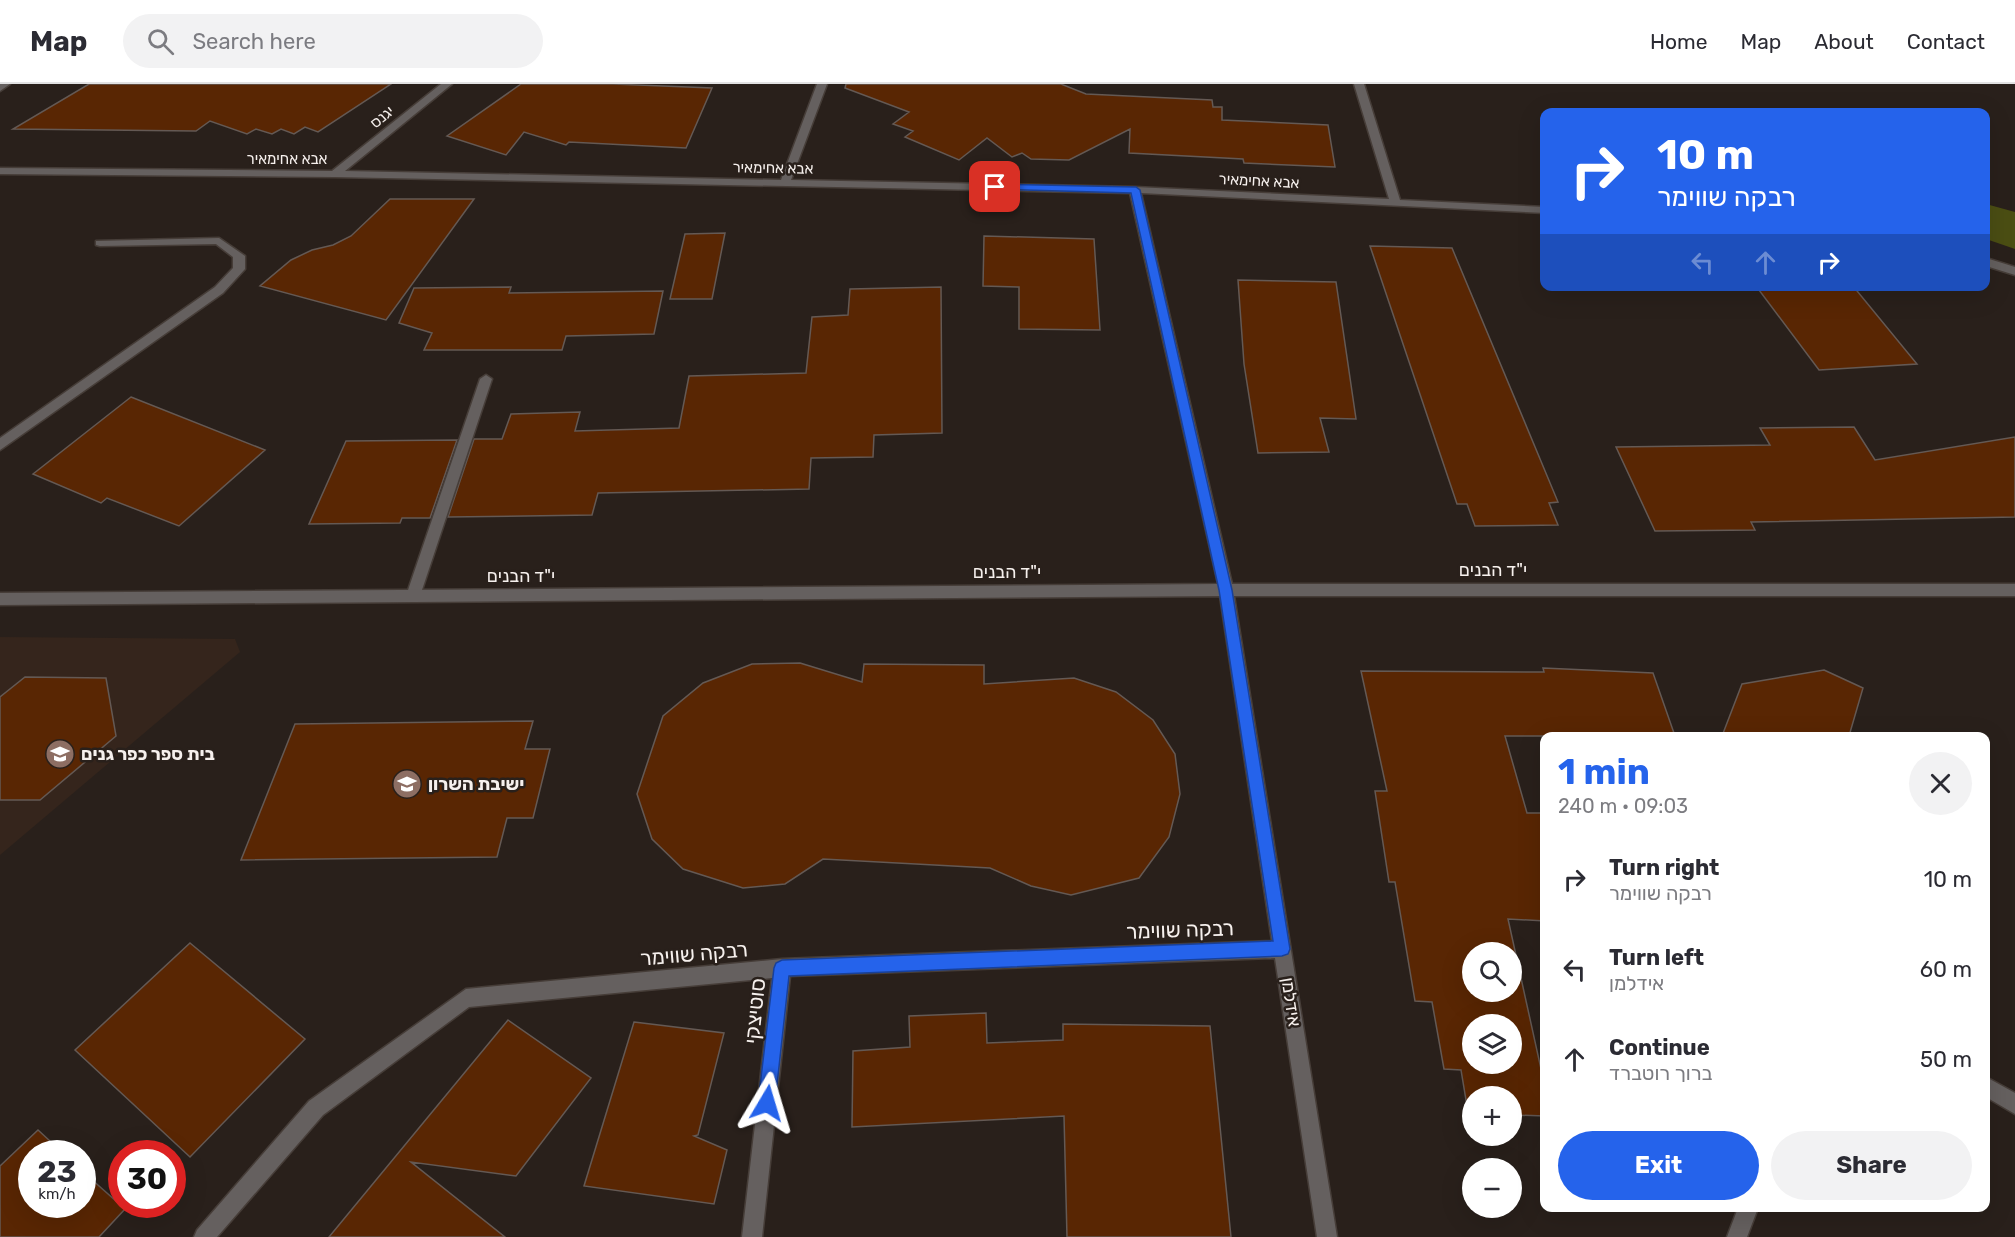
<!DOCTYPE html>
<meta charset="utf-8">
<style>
:root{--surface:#fff;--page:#f2f2f3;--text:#2b2b33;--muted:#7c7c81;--line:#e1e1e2;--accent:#2563eb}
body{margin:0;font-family:Rubik,"Noto Sans Hebrew",sans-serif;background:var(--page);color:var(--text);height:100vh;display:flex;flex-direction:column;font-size:22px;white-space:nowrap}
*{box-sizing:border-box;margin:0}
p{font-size:20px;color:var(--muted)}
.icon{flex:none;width:33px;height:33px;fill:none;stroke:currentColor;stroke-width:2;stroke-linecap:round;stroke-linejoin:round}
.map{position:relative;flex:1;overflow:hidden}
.side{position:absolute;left:1540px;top:648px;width:450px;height:480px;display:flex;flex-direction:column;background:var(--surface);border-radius:12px;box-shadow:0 6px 24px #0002}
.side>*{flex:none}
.guide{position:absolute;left:1540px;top:24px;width:450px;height:183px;border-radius:12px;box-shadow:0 6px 24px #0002;background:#2563eb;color:#fff;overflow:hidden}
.controls{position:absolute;left:1462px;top:858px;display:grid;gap:12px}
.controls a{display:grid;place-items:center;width:60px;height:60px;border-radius:50%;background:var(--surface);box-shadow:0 6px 24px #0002;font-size:30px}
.speed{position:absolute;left:18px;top:1056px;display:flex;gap:12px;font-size:30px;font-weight:700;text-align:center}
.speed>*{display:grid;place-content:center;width:78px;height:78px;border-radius:50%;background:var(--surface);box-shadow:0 6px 24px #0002;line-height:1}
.speed small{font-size:15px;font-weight:400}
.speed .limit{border:9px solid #d22;background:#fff;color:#111}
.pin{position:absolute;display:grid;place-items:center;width:51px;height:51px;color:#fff;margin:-26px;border-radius:12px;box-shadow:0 3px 9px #0006}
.me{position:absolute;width:66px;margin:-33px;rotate:7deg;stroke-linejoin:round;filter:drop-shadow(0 0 4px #0008)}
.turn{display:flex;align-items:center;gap:21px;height:126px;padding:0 18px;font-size:27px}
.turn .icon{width:78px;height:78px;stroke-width:2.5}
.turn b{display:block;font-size:42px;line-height:51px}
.lanes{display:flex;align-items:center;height:57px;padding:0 18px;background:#0003;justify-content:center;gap:30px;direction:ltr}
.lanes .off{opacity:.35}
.round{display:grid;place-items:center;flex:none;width:63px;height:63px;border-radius:32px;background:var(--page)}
.overview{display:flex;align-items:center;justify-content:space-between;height:102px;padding:0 18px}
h1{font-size:36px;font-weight:700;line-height:45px;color:var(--accent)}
.button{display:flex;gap:12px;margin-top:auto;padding:12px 18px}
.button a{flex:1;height:69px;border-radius:36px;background:var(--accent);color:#fff;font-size:24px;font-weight:700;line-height:69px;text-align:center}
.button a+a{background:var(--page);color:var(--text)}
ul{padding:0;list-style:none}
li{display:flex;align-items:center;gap:18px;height:90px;padding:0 18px}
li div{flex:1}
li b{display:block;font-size:22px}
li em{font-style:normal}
header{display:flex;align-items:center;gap:36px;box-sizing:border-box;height:84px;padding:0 30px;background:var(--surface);border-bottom:2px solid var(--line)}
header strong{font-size:28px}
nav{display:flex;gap:33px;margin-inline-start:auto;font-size:21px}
.search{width:420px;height:54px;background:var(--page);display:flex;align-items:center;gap:15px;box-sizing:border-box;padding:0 21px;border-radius:33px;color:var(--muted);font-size:22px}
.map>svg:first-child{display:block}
</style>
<header>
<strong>Map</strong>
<div class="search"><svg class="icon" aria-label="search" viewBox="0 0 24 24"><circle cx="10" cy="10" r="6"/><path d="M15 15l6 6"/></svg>Search here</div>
<nav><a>Home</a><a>Map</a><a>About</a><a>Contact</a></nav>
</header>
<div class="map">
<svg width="2015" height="1153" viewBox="0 0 2015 1153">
<rect width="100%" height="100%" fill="#29201b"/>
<!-- education -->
<path fill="#35251c" d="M 0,553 L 235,555 L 240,568 L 0,771 Z"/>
<!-- green -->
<path fill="#4b4e13" d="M 1986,120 L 2015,128 L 2015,165 L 1986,155 Z"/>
<!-- building -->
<path fill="#592603" stroke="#645954" stroke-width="1.5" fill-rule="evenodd" d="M 89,0 L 391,0 L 318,48 L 305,43 L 294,50 L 281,45 L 272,50 L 256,45 L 247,50 L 210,37 L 196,47 L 13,45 Z
M 521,0 L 613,0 L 712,4 L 686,64 L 569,58 L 566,61 L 524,48 L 506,71 L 447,52 Z
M 846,0 L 1061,0 L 1086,10 L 1212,16 L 1213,23 L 1222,23 L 1222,36 L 1328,41 L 1335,83 L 1244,79 L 1243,75 L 1129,69 L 1130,45 L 1069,76 L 1031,75 L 1022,69 L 1012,73 L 987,54 L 959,76 L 905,53 L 913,47 L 893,40 L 909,28 L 845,4 Z
M 390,115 L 474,115 L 386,236 L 260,202 L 291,176 L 312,166 L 333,161 L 351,152 Z
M 725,149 L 712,215 L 670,215 L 685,150 Z
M 984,152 L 1094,155 L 1100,246 L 1019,245 L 1019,203 L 983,202 Z
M 1370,162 L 1452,164 L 1558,418 L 1549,419 L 1558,441 L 1475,442 L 1467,420 L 1457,420 Z
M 1238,196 L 1336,198 L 1356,335 L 1320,334 L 1329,368 L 1258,369 L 1244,280 Z
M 1756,202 L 1853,202 L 1917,280 L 1819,286 Z
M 511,203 L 509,209 L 663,207 L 654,250 L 566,252 L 562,266 L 424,266 L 432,249 L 399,239 L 414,204 Z
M 941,203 L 942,349 L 874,351 L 873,373 L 811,374 L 809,405 L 598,409 L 592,431 L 448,433 L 474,355 L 502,355 L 511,330 L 580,328 L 575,347 L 679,344 L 689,292 L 806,289 L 812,233 L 848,231 L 850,205 Z
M 131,313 L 265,366 L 179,442 L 107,414 L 101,419 L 33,390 Z
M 1854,343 L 1875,376 L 2015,353 L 2015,433 L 1751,438 L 1755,446 L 1655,447 L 1616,363 L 1770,361 L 1760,344 Z
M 457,356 L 430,434 L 402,434 L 400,439 L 309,440 L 346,357 Z
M 800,579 L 862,598 L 864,580 L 984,581 L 984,600 L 1074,594 L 1116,608 L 1153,636 L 1175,670 L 1180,710 L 1169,753 L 1139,794 L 1071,811 L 1031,802 L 990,784 L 823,775 L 785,800 L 743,804 L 683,785 L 652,755 L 637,710 L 663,632 L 703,599 L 752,580 Z
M 1543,584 L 1653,589 L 1675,652 L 1505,652 L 1527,729 L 1545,729 L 1545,837 L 1508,835 L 1545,1003 L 1545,1032 L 1512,1031 L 1512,1012 L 1473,1012 L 1473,1028 L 1468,1028 L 1461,986 L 1444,985 L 1432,918 L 1415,917 L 1395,798 L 1389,798 L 1375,707 L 1387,707 L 1361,587 L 1544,588 ZM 1473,868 L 1512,868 L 1512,908 L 1473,908 ZM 1473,940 L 1512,940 L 1512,980 L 1473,980 Z
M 1824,586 L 1863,604 L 1849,652 L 1722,652 L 1742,600 Z
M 25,593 L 106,594 L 116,652 L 40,716 L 0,716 L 0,613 Z
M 533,637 L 525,665 L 550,665 L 533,734 L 507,734 L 497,773 L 241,776 L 295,640 Z
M 190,859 L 305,955 L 190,1073 L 75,966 Z
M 986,929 L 987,959 L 1063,956 L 1063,940 L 1210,942 L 1231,1153 L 1067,1153 L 1064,1032 L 852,1043 L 853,967 L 910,963 L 909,932 Z
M 508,936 L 591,994 L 516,1092 L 411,1078 L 505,1153 L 329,1153 Z
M 634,938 L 724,949 L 698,1051 L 694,1052 L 727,1066 L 714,1120 L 584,1102 Z
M 38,1046 L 64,1070 L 32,1070 L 32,1120 L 82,1120 L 82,1087 L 125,1125 L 99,1153 L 0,1153 L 0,1082 Z"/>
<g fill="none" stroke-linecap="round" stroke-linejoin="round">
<!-- service casing -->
<g stroke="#463d38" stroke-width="3">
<path id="service" d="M 486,291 L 492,295 L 420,512 L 418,516 L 408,516 L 406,512 L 480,295 Z"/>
</g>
<!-- minor casing -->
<g stroke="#463d38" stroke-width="3">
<path id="minor" d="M 0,0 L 10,0 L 0,7 Z
M 441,0 L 452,0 L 345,87 L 781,96 L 817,0 L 827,0 L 791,96 L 1135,103 L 1389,115 L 1354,0 L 1364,0 L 1400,116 L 1545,123 L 1545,129 L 1141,109 L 1232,500 L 2015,500 L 2015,512 L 1234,512 L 1337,1153 L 1317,1153 L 1275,874 L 790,892 L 762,1153 L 742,1153 L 772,894 L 469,923 L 323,1031 L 217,1153 L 194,1153 L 197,1146 L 309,1017 L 466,905 L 782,875 L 1272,857 L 1220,512 L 0,521 L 0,509 L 1218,500 L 1130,109 L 335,93 L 0,90 L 0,84 L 332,87 Z
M 219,154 L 245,172 L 245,185 L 223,209 L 0,366 L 0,354 L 215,203 L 233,184 L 233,173 L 216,160 L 100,162 L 96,161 L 96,157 Z
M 1986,174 L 2015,183 L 2015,191 L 1986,182 Z
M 1986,993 L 2015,1009 L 2015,1030 L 1986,1013 Z
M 1738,1124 L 1758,1124 L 1747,1153 L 1727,1153 Z"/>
</g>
<!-- service -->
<use href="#service" fill="#65605f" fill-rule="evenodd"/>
<!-- minor -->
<use href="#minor" fill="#65605f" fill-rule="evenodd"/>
</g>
<!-- route -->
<path fill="#2563eb" stroke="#184099" stroke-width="1.5" d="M 995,100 L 1136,103 L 1140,106 L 1232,506 L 1290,865 L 1288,870 L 1282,872 L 789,892 L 775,1019 L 773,1025 L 767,1027 L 761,1025 L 758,1019 L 774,884 L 776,879 L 782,876 L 1273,857 L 1219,506 L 1131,109 L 992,105 L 992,101 Z"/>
<!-- icons -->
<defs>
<g id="school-disc" transform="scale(1.5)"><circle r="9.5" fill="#8d6e63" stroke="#29201b"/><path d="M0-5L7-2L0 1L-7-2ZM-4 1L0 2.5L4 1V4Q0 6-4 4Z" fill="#fff"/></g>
</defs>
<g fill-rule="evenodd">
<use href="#school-disc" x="60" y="670"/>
<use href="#school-disc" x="407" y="700"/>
</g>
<g text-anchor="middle" stroke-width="5" stroke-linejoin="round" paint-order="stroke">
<!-- far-street labels -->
<g font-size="15" fill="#f6f0ed" stroke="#29201b">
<text transform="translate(382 33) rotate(-39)" y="5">יגנס</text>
<text x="287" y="80">אבא אחימאיר</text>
<text transform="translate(773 84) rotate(1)" y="5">אבא אחימאיר</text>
<text transform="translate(1259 97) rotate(3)" y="5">אבא אחימאיר</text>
</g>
<!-- street labels -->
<g font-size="18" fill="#f6f0ed" stroke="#29201b">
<text x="1493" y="492">י"ד הבנים</text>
<text x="1007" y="494">י"ד הבנים</text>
<text x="521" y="498">י"ד הבנים</text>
<text transform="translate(1291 918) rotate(81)" y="6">אידלמן</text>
</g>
<!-- poi labels -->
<g font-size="18" font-weight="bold" fill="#f6f0ed" stroke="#29201b" text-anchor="start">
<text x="81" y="676">בית ספר כפר גנים</text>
<text x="428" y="706">ישיבת השרון</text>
</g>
<!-- near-street labels -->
<g font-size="21" fill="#f6f0ed" stroke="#29201b">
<text transform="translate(1180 846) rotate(-2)" y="7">רבקה שווימר</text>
<text transform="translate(694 870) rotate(-5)" y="7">רבקה שווימר</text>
<text transform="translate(755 927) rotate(-84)" y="7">סוטיצקי</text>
</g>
</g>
</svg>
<div class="controls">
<a><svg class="icon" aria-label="search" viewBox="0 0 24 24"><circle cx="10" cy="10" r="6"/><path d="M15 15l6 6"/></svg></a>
<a><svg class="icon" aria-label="layers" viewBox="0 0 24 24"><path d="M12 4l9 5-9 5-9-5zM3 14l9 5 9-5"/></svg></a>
<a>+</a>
<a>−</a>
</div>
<div class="speed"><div>23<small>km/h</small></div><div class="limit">30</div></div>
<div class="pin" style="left:995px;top:103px;background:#d93025"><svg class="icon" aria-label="arrive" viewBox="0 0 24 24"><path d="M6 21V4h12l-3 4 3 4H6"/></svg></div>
<svg class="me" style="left:767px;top:1019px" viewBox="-20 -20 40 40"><path d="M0-17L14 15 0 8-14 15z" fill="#2563eb" stroke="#fff" stroke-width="4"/></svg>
<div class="guide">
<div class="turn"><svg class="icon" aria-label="right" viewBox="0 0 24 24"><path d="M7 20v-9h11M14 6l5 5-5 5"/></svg><div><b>10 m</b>רבקה שווימר</div></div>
<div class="lanes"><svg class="icon off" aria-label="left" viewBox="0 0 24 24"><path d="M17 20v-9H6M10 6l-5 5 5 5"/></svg><svg class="icon off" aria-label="ahead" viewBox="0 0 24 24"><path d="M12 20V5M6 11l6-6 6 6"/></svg><svg class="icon" aria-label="right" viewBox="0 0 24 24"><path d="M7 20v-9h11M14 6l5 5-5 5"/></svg></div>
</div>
<section class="side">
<div class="overview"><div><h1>1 min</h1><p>240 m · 09:03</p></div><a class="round"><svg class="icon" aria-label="close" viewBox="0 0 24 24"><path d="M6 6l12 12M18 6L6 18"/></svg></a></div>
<ul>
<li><svg class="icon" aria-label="right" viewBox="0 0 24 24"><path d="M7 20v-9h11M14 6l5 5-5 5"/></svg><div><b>Turn right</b><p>רבקה שווימר</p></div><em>10 m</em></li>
<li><svg class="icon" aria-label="left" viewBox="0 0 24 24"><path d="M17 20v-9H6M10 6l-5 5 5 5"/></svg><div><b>Turn left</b><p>אידלמן</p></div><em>60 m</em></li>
<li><svg class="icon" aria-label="ahead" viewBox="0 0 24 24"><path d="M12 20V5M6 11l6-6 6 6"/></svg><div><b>Continue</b><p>ברוך רוטברד</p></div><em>50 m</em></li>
</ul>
<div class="button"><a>Exit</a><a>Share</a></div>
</section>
</div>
